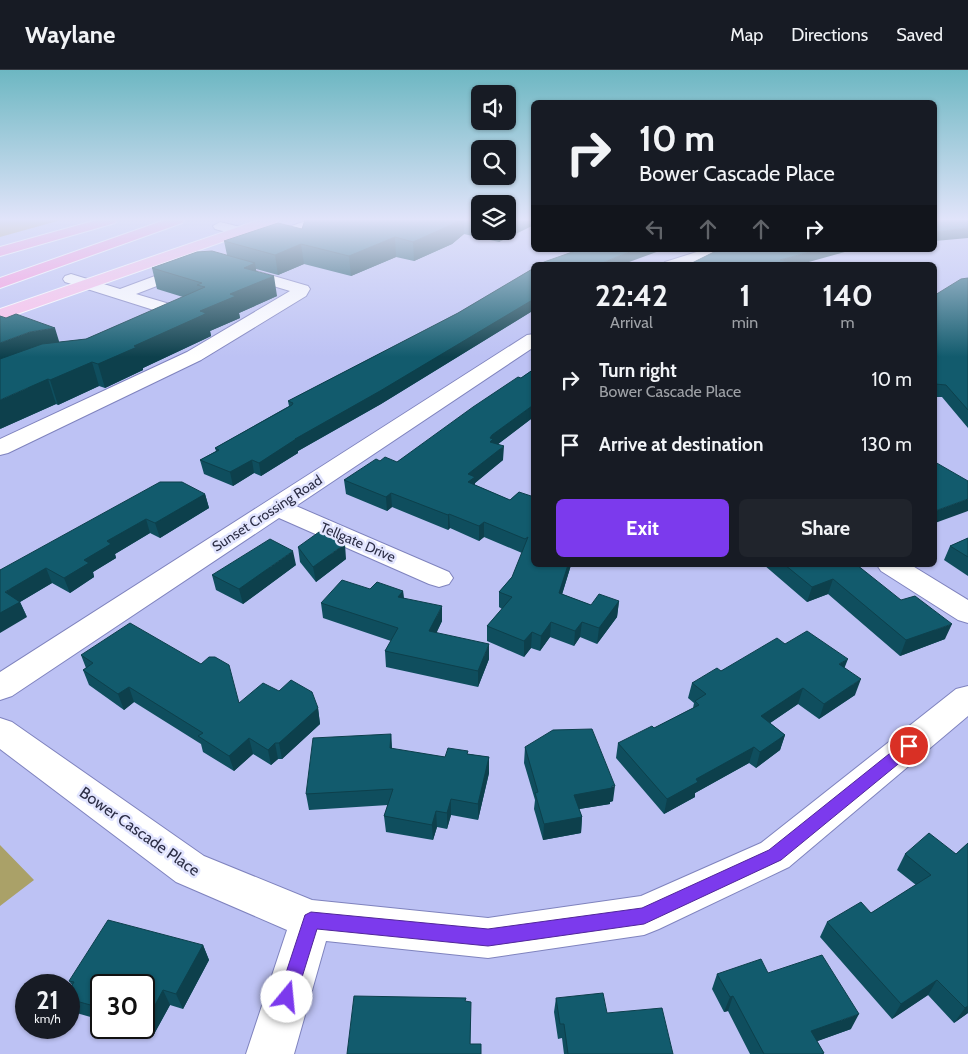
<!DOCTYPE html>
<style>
:root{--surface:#171b24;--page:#20242c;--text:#f1f3f6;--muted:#9ea1a6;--line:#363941;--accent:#7c3aed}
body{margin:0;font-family:Cabin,sans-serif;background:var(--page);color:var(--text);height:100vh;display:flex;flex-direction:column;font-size:19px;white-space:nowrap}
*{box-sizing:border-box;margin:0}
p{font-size:16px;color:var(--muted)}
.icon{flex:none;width:28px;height:28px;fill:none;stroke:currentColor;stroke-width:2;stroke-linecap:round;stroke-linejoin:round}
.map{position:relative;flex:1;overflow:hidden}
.details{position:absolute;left:531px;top:192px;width:406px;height:305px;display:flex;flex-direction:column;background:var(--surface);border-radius:8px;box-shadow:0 1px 4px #0004}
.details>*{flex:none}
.banner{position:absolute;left:531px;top:30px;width:406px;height:152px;border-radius:8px;box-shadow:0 1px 4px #0004;background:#171b24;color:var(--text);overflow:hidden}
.buttons{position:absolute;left:471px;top:15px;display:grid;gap:10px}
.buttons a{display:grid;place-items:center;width:45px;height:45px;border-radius:8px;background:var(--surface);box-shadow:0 1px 4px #0004;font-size:25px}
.speed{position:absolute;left:15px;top:904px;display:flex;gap:10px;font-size:25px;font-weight:700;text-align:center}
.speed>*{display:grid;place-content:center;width:65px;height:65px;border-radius:50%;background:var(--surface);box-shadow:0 1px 4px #0004;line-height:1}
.speed small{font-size:12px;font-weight:400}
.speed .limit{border:2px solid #111;border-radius:8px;background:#fff;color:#111}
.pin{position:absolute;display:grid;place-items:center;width:42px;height:42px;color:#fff;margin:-21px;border:2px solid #fff;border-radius:50%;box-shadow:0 1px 5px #0007}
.me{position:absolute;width:55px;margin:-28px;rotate:17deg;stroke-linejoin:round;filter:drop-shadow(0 0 4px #0008)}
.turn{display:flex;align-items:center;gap:18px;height:105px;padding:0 25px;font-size:22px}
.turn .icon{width:65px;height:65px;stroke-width:2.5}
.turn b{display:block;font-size:35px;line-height:42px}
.lanes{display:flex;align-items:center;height:48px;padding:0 25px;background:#0003;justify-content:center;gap:25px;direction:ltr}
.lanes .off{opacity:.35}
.eta{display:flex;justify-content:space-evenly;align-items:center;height:85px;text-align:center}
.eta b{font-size:30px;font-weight:700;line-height:35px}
.cta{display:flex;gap:10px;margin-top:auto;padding:10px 25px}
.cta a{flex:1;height:58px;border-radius:8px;background:var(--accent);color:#fff;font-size:20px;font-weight:700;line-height:58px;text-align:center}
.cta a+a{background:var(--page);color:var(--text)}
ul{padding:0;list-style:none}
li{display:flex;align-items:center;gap:15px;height:65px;padding:0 25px}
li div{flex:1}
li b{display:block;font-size:19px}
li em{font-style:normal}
header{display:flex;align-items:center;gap:30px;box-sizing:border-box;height:70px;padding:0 25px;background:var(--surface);border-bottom:1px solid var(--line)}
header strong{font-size:24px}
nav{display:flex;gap:28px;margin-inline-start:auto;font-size:18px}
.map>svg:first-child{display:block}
</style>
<header>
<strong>Waylane</strong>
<nav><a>Map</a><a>Directions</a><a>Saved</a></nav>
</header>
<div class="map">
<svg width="968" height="984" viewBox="0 0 968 984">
<rect width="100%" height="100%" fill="#bdc2f4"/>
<!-- green -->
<path fill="#aaa168" d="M 0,150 L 61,150 L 0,167 Z
M 0,775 L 34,810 L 0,836 Z"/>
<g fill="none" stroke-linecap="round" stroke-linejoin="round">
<!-- minor casing -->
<g stroke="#7f83be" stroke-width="2">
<path id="minor" d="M 309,150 L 328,150 L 326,153 L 269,173 L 215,159 L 213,156 L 220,152 L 268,164 Z
M 703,180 L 726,180 L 724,183 L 686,195 L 662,195 L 665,192 Z
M 190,193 L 196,195 L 198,198 L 196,201 L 136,224 L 173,235 L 178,243 C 171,256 157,264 143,261 L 140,257 C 145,250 156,251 160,242 L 65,212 L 63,209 L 65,206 L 71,204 L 120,219 Z
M 239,196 L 308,216 L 310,219 L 306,226 L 201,290 L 8,383 L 0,385 L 0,369 L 187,282 L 290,221 L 233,204 L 231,201 L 233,198 Z
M 534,264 L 534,277 L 296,436 L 449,502 L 453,508 L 449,514 L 439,517 L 429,514 L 279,448 L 12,626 L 0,630 L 0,602 L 527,265 Z
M 877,495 L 911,495 L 968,530 L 968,553 L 958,550 L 881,501 Z
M 968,616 L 968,646 L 789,797 L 659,859 L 644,865 L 488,888 L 326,871 L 294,984 L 246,984 L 287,860 L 176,812 L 0,679 L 0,648 L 12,652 L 204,786 L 312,830 L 488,848 L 641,826 L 761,773 L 956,619 Z"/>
</g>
<!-- major casing -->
<g stroke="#fff" stroke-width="2">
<path id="major" d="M 259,150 L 278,150 L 276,153 L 0,250 L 0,239 Z"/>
</g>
<!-- highway casing -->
<g stroke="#fff" stroke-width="2">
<path id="highway" d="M 97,150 L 117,150 L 115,153 L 0,186 L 0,177 Z
M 165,150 L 184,150 L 182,153 L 0,218 L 0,208 Z"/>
</g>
<!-- minor -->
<use href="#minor" fill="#fff" fill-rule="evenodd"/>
<!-- major -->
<use href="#major" fill="#fdbfe9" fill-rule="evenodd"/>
<!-- highway -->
<use href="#highway" fill="#fc94db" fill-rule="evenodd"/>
</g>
<!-- wall -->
<path fill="#0f4e5e" d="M 305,150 L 480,150 L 480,161 L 508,161 L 499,172 L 464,164 L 452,174 L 414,191 L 396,187 L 351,206 L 304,194 L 278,205 L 256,199 L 256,201 L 277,226 L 239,243 L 240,248 L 210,261 L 211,266 L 143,298 L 143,300 L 105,318 L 99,316 L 58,335 L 56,334 L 0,359 L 60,272 L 86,269 L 183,227 L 157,219 L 152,198 L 227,185 L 224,171 L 302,159 Z
M 534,198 L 534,240 L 381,334 L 298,381 L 298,383 L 261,406 L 254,403 L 233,416 L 204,404 L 200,390 L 216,381 L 215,378 L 289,336 L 288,331 L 458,243 Z
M 968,208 L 968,358 L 942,327 L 935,327 L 935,225 Z
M 534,299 L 534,350 L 531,349 L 498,374 L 503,390 L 475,413 L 475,415 L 510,430 L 519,422 L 534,495 L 571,495 L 562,524 L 591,535 L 619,531 L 617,547 L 597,574 L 580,567 L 574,576 L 550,567 L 540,581 L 531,578 L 524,587 L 487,571 L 487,556 L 502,539 L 499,537 L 499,522 L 512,507 L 522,483 L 484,467 L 479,471 L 450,458 L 448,460 L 392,437 L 387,441 L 346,424 L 344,410 L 380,391 L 397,392 Z
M 205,424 L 209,438 L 160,468 L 150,463 L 115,484 L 116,488 L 93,502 L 94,507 L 70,523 L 52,513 L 20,532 L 27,547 L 0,500 Z
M 968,468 L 968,506 L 944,490 L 950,476 Z
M 298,477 L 346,489 L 316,512 L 300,492 Z
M 296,495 L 243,534 L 216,520 L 212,505 Z
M 764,495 L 857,495 L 945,569 L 900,586 L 828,524 L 807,532 Z
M 370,519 L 403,521 L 404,528 L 442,551 L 436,563 L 489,589 L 478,617 L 386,597 L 385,581 L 391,571 L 323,548 L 321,533 Z
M 785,574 L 844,598 L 855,625 L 819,649 L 798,634 L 770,653 L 785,665 L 780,680 L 756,698 L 749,693 L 695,723 L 695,727 L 664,744 L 616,688 L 618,673 L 654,658 L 693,638 L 694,633 L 688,628 L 692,613 Z
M 81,585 L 239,633 L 279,621 L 318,638 L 320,654 L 282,689 L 278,689 L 271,695 L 253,684 L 234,701 L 203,682 L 201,674 L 134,632 L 124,640 L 89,615 L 83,600 L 86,598 Z
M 391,664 L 392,679 L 445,687 L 468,684 L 489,687 L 489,703 L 478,750 L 451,745 L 447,759 L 437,757 L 433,770 L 386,762 L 384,746 L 388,735 L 309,740 L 306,724 Z
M 525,677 L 613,731 L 610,732 L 610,734 L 579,739 L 582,747 L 581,763 L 543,770 L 534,739 L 535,730 L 524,693 Z
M 968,773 L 968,943 L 954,953 L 928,925 L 892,949 L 820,867 L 827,852 L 871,843 L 916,815 L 897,800 L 905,784 L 956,784 Z
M 203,875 L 209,890 L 183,939 L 170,935 L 153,966 L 125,958 L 144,958 L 144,915 L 101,915 L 101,950 L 73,942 L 69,935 L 69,920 L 72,915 L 69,911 Z
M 768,903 L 851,959 L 817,971 L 824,984 L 750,984 L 728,941 L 724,942 L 712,919 L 717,904 Z
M 556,928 L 607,943 L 673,984 L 564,984 L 562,968 L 558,969 L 554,942 Z"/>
<!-- shaded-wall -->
<path fill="#0d404c" d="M 459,150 L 464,150 L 464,164 L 452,174 L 414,191 L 413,172 Z
M 508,150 L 534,150 L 534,155 L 499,172 L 499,161 L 508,161 Z
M 968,158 L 968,168 L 935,171 L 935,162 Z
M 395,167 L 396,187 L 351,206 L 349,186 Z
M 301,174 L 304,194 L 278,205 L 275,185 Z
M 635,180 L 662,180 L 621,195 L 598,195 L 614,188 Z
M 817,180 L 852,180 L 798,195 L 780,190 Z
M 255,193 L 258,212 L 274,206 L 277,226 L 239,243 L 240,248 L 210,261 L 211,266 L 207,268 L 143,298 L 143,300 L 105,318 L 98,294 L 200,241 L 230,224 L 244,198 Z
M 534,229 L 534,240 L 381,334 L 298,381 L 298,383 L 261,406 L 259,393 L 295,369 Z
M 55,258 L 62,281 L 0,300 L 0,273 L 30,262 Z
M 92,292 L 99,316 L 58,335 L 50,310 Z
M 48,309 L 56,334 L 0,359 L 0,330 Z
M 532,336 L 531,349 L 493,378 L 490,385 L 490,368 L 492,365 Z
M 504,376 L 503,390 L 475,413 L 475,420 L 468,426 L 468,404 Z
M 252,390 L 254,403 L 233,416 L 230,402 Z
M 391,423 L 392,437 L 387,441 L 386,427 Z
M 205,424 L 209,438 L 160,468 L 155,453 Z
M 968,429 L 968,441 L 935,453 L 935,441 Z
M 449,444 L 450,458 L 448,460 L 448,445 Z
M 146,449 L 150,463 L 115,484 L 116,488 L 93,502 L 94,507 L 70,523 L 64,508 L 84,490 L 107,471 Z
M 484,452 L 484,467 L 479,471 L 479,456 Z
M 345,474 L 346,489 L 316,512 L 313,497 Z
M 293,481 L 296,495 L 243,534 L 239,519 Z
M 568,495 L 571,495 L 558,538 L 559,523 Z
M 46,498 L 52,513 L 20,532 L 27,547 L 0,563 L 0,543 L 5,522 Z
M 833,509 L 828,524 L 807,532 L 812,517 Z
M 403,521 L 404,536 L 398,527 Z
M 619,531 L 617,547 L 597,574 L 599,558 Z
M 442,536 L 442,551 L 430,577 L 429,561 Z
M 551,552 L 550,567 L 540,581 L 541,566 Z
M 582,552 L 580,567 L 574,576 L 575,561 Z
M 952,554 L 945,569 L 900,586 L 906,570 Z
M 532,562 L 531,578 L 524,587 L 524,571 Z
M 489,574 L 489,589 L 478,617 L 478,601 Z
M 848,589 L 842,604 L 839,594 Z
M 861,609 L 855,625 L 819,649 L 824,634 Z
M 129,617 L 134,632 L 124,640 L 118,624 Z
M 803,618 L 798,634 L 757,662 L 761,646 Z
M 318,638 L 320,654 L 282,689 L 279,673 Z
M 391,664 L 392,680 L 390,678 Z
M 785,665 L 780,680 L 756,698 L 760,682 Z
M 249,668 L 253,684 L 234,701 L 229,686 Z
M 275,673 L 278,689 L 271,695 L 268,680 Z
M 754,677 L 749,693 L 695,723 L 695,727 L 664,744 L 667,729 L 696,709 Z
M 489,687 L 489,703 L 478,750 L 478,734 Z
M 615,716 L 613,731 L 610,732 L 610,734 L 573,740 L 574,725 Z
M 451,729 L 451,745 L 447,759 L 447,743 Z
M 436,741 L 437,757 L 433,770 L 432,755 Z
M 582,747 L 581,763 L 543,770 L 544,754 Z
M 203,875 L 209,890 L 183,939 L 176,924 Z
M 937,910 L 928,925 L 892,949 L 901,934 Z
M 163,920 L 170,935 L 153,966 L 146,952 Z
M 733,926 L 728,941 L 724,942 L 730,927 Z
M 471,932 L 471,946 L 470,984 L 470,974 Z
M 968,936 L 968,943 L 954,953 L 965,938 Z
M 859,944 L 851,959 L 804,976 L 811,961 Z"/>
<!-- building -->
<path fill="#125b6d" stroke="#0d404c" d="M 305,150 L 459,150 L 451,155 L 413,172 L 395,167 L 349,186 L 301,174 L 275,185 L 224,171 L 278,153 L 302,159 Z
M 935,150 L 968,150 L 968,158 L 935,162 Z
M 578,180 L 635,180 L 614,188 L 598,195 L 539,195 L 544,192 Z
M 718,180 L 817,180 L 780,190 L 800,195 L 688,195 Z
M 212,181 L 255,193 L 244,198 L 274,206 L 230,224 L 236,226 L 200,241 L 206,243 L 203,245 L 134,276 L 137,277 L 98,294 L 92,292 L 50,310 L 48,309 L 0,330 L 0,289 L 42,274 L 86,269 L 205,217 L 197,215 L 202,213 L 152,198 L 197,182 Z
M 534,198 L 534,229 L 380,321 L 295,369 L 296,369 L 259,393 L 252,390 L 230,402 L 200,390 L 219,380 L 215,378 L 292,335 L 293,333 L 288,331 L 458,243 Z
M 968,208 L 968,340 L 946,315 L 935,314 L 935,225 L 961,209 Z
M 16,244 L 55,258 L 30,262 L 0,273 L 0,246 L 6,248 Z
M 534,299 L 534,336 L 532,336 L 492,365 L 490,368 L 493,369 L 490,372 L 504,376 L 468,404 L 475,407 L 468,412 L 510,430 L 519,422 L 534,427 L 534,461 L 531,464 L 534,465 L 534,495 L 568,495 L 559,523 L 591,535 L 599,524 L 619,531 L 599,558 L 582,552 L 575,561 L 551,552 L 541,566 L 532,562 L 524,571 L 487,556 L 512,527 L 499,522 L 512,507 L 528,467 L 525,469 L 484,452 L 479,456 L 449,444 L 448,445 L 391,423 L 386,427 L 344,410 L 376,389 L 380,391 L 385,387 L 397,392 L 473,337 L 518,307 L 521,308 Z
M 935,392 L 968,411 L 968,429 L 935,441 Z
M 160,412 L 182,412 L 205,424 L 155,453 L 146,449 L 107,471 L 111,474 L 84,490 L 89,493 L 64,508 L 46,498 L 5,522 L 20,532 L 0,543 L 0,500 Z
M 319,462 L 345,474 L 313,497 L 298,477 Z
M 968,468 L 968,487 L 950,476 Z
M 270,469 L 293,481 L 239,519 L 212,505 Z
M 785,495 L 857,495 L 901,530 L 915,526 L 952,554 L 906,570 L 833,509 L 812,517 Z
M 342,510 L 370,519 L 377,512 L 403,521 L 398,527 L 442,536 L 429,561 L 489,574 L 478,601 L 385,581 L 398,558 L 321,533 Z
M 130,553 L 201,594 L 209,587 L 215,587 L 229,595 L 239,633 L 263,613 L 279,621 L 291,610 L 312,622 L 318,638 L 279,673 L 275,673 L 268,680 L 249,668 L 229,686 L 198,666 L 203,663 L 129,617 L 118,624 L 83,600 L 93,593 L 81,585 Z
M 807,561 L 848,589 L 839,594 L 861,609 L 824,634 L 803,618 L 761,646 L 785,665 L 760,682 L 754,677 L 696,709 L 698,712 L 667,729 L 618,673 L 652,656 L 654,658 L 699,635 L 695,631 L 706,624 L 692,613 L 717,598 L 721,601 L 777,568 L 785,574 Z
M 592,659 L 615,716 L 612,716 L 612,718 L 574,725 L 582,747 L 544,754 L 535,723 L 538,722 L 525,677 L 553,660 Z
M 391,664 L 390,678 L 445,687 L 448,678 L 468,681 L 467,684 L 489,687 L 478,734 L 451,729 L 447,743 L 436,741 L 432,755 L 384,746 L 393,719 L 306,724 L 313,668 Z
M 929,763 L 956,784 L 968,773 L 968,936 L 965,938 L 937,910 L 901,934 L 827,852 L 861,832 L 871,843 L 931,805 L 905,784 Z
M 108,850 L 203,875 L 176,924 L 163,920 L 146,952 L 144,951 L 144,915 L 101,915 L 101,938 L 69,929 L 69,920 L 74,912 L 69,911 Z
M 822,885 L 859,944 L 811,961 L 824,983 L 821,984 L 764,984 L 733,926 L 730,927 L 717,904 L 761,889 L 768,903 Z
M 603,923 L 607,943 L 662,938 L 673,984 L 568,984 L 564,954 L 560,954 L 556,928 Z
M 354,926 L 466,928 L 465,931 L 471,932 L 470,974 L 481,974 L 481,984 L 347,984 Z"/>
<!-- sky -->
<linearGradient id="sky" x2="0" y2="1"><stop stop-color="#6db7c2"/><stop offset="0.52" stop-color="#e1e4fa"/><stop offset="1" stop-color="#e1e4fa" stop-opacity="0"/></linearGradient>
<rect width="968" height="287" fill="url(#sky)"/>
<!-- route -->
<path fill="#7c3aed" stroke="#51269a" d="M 909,671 L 914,672 L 916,676 L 914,681 L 781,790 L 644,854 L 488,876 L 317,859 L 294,933 L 287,936 L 281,933 L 278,927 L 305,845 L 311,842 L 488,859 L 642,838 L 769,780 L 904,672 Z"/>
<g text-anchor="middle" stroke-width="5" stroke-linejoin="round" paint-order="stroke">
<!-- street labels -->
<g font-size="14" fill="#2c2e46" stroke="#e2e5ff">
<text transform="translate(267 443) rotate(-33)" y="5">Sunset Crossing Road</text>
<text transform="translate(358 472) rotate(23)" y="5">Tellgate Drive</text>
</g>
<!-- near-street labels -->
<g font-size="16" fill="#2c2e46" stroke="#e2e5ff">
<text transform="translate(140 761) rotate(35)" y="6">Bower Cascade Place</text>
</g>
</g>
</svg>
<div class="buttons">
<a><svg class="icon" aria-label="sound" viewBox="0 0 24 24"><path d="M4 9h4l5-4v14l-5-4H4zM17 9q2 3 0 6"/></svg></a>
<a><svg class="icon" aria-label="search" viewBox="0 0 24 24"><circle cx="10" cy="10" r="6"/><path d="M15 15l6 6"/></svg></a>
<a><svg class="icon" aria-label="layers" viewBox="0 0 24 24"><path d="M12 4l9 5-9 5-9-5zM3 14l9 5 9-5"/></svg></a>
</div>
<div class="speed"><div>21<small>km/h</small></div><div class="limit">30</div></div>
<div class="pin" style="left:909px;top:676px;background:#d93025"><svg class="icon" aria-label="arrive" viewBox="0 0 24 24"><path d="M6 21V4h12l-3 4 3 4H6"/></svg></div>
<svg class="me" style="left:287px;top:927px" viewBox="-20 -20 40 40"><circle r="19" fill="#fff"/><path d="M0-13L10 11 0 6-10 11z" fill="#7c3aed"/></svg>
<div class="banner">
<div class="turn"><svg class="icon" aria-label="right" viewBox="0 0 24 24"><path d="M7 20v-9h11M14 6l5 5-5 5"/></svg><div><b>10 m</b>Bower Cascade Place</div></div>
<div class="lanes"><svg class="icon off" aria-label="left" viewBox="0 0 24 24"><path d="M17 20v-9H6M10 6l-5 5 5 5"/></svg><svg class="icon off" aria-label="ahead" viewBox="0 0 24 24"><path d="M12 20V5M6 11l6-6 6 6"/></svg><svg class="icon off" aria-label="ahead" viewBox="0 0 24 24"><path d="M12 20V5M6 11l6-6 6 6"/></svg><svg class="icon" aria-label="right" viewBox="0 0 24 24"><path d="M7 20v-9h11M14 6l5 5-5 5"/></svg></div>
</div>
<section class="details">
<div class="eta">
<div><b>22:42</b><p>Arrival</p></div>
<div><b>1</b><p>min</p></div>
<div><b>140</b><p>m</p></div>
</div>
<ul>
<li><svg class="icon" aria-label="right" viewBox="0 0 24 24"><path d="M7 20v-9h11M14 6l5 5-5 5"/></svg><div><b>Turn right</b><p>Bower Cascade Place</p></div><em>10 m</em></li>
<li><svg class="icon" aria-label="arrive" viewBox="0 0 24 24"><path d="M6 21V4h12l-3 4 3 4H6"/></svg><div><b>Arrive at destination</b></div><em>130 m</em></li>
</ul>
<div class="cta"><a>Exit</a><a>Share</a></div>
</section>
</div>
